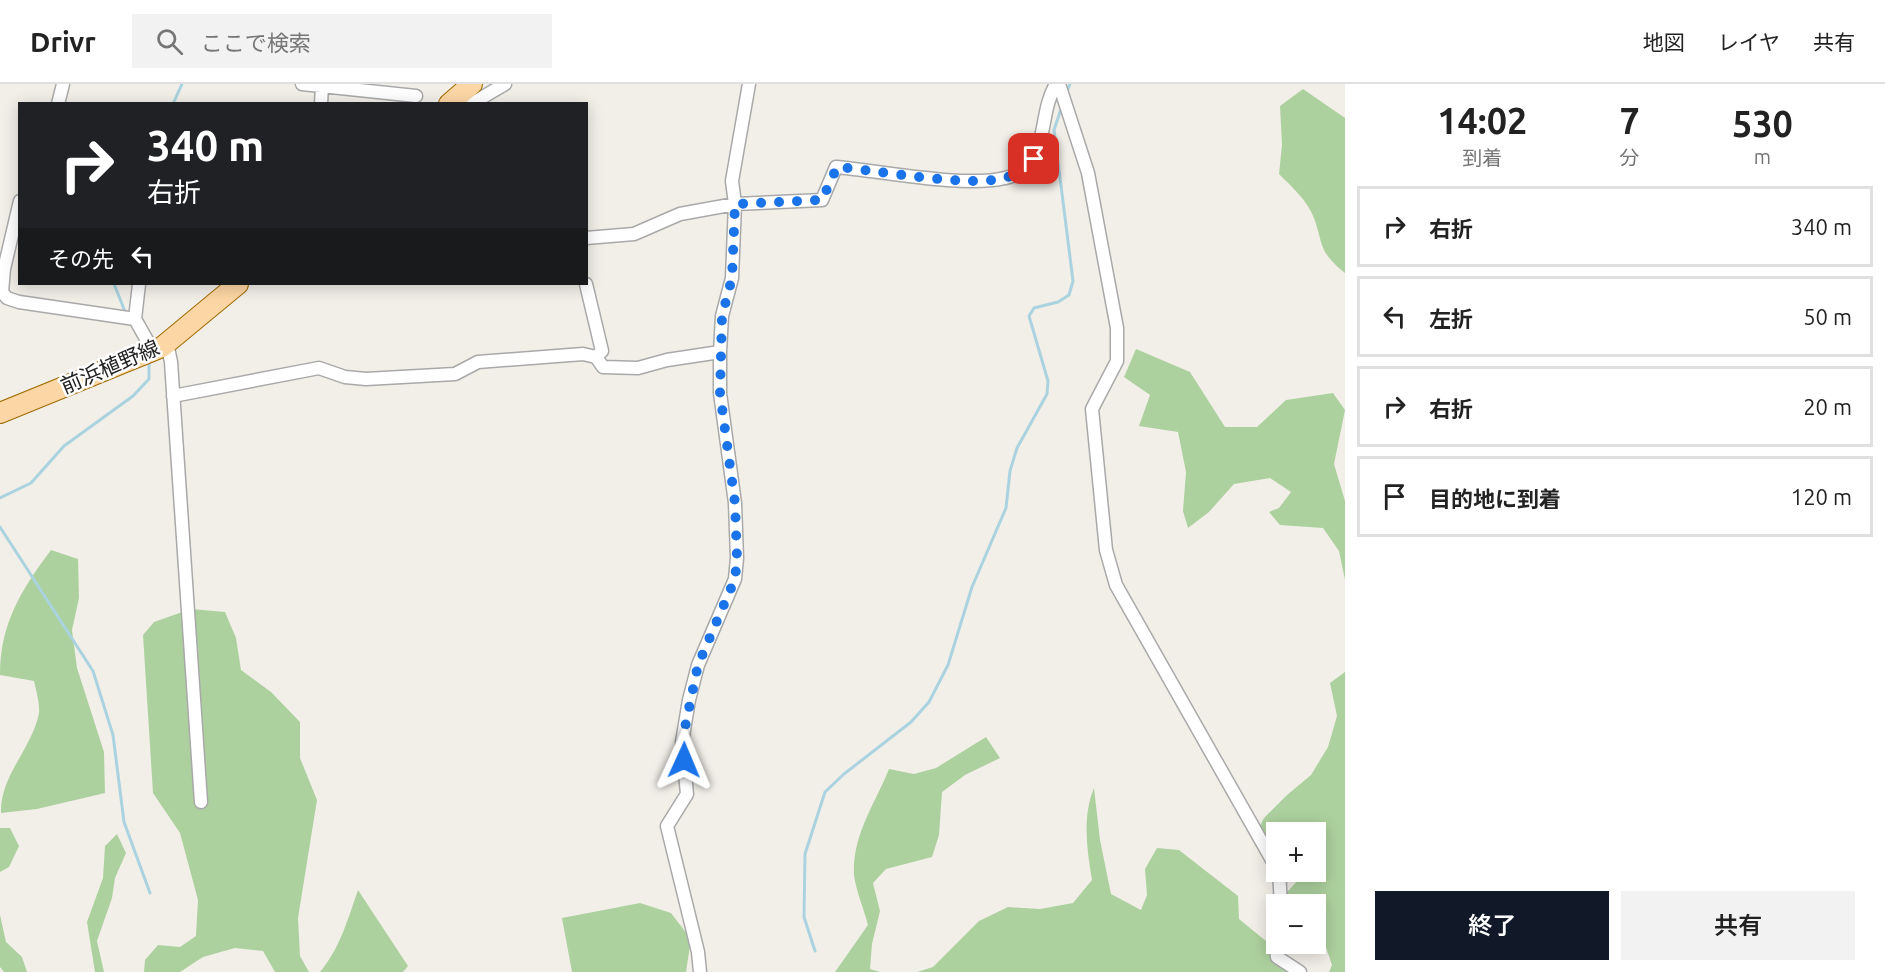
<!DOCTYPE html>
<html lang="ja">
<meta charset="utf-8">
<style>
:root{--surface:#fff;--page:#f2f2f2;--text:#222;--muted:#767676;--line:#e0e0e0;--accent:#111827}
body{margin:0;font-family:Ubuntu,"Noto Sans JP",sans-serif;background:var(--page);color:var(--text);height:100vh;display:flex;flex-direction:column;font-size:22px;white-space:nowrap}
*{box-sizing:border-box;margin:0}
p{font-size:20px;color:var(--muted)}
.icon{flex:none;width:33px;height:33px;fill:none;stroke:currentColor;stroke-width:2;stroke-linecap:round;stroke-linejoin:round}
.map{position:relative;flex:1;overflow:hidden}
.drawer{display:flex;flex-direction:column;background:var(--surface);width:540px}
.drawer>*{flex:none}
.hud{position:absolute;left:18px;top:18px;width:570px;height:183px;border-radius:0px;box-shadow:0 3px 15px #0003;background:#202124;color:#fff;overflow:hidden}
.tools{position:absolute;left:1266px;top:738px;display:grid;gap:12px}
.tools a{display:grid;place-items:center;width:60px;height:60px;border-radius:0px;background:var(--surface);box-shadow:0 3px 15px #0003;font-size:30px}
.pin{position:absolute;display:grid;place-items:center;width:51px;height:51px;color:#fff;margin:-26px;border-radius:12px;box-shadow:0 3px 9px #0006}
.me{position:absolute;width:66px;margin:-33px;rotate:1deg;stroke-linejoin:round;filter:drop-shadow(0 0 4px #0008)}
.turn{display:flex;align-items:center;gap:21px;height:126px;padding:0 30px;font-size:27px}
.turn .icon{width:78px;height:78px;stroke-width:2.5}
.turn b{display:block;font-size:42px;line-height:51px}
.then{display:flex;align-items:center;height:57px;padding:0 30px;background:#0003;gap:12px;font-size:22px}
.eta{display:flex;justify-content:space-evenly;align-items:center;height:102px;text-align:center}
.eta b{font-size:36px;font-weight:600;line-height:42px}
.button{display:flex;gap:12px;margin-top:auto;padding:12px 30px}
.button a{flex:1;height:69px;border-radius:0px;background:var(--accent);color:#fff;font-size:24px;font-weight:600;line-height:69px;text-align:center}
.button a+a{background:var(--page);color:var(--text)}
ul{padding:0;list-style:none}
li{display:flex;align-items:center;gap:18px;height:81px;margin:0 12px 9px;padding:0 18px;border:3px solid var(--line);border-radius:0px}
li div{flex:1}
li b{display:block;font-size:22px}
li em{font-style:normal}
header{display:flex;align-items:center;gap:36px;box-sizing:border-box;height:84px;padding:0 30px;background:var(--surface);border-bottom:2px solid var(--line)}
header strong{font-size:28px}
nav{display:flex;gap:33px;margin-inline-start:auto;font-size:21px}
.search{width:420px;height:54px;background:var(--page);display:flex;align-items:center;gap:15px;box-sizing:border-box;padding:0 21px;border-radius:0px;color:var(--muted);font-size:22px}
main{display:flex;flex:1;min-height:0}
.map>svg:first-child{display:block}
</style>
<header>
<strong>Drivr</strong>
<div class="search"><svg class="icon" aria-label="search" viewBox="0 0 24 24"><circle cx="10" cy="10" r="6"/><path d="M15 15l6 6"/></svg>ここで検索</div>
<nav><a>地図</a><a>レイヤ</a><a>共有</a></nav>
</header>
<main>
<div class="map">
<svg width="1345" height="888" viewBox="0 0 1345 888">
<rect width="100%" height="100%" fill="#f2efe9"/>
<!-- forest -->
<path fill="#add19e" d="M 1303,5 L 1345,34 L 1345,189 C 1318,167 1324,162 1314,134 C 1307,116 1292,103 1279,90 L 1282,61 L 1280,22 Z
M 1136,265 L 1190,288 L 1225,343 L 1257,343 L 1286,316 L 1333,309 L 1345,326 L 1334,380 L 1345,417 L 1345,496 L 1339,467 L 1323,444 L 1280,441 L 1269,428 L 1279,424 L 1291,408 L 1270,394 L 1234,400 L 1209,428 L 1188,444 L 1183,427 L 1186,388 L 1178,348 L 1139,342 L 1150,311 L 1124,293 Z
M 51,466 L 78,475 L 79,514 L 72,546 L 77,584 L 104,668 L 105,709 L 37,725 L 1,729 C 0,691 32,665 39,629 C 40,620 36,606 34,597 L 0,591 C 0,540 21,506 51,466 Z
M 191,525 L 225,528 L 236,554 L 241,586 L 271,608 L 300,638 L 300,674 L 317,716 L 298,834 L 300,872 L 309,888 L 275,888 L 263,867 L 235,864 L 203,873 L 180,888 L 144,888 L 145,876 L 158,861 L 180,863 L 196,852 L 198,816 L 180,749 L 153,709 L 143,551 L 154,538 Z
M 1345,588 L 1345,888 L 1329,888 L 1332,881 L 1322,852 L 1316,849 L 1316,820 L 1287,820 L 1286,809 L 1301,793 L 1300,788 L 1316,788 L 1316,748 L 1276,748 L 1276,770 L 1253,755 L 1264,734 L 1287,711 L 1311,691 L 1328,663 L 1337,632 L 1330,599 Z
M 986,653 L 1000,674 L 965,691 L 942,708 L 939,751 L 932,773 L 886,785 L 873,799 L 880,827 L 872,860 L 870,885 L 880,888 L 835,888 L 868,841 C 864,825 856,807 854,791 C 852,751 875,720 889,685 L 914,690 L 936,684 Z
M 1094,704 L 1100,756 L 1111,810 L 1141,826 L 1147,811 L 1145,785 L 1157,764 L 1179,766 L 1238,812 L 1239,835 L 1272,862 L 1293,888 L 917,888 L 933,883 L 979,837 L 1008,823 L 1040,825 L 1073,819 L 1092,796 C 1087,766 1082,733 1094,704 Z
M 0,744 L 10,744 L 19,762 L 9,783 L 0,788 Z
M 117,750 L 126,769 L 115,794 L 112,814 L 97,857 L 104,888 L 95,888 L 87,838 L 103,794 L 105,762 Z
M 358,806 L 408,882 L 403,888 L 320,888 C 340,864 348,835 358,806 Z
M 640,819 L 671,829 L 691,855 L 686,888 L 572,888 L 562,834 Z
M 0,831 L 6,858 L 22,873 L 27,888 L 4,888 L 0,883 Z"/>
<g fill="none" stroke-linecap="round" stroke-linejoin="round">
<!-- stream -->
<path stroke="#aad3df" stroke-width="3" d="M 1066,10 L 1070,0
M 173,20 L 182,0
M 114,200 L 126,230
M 0,414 L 31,399 L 64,362 L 133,312 L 149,295 L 149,276
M 0,443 L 93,587 L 113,651 L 124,738 L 150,809
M 815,867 L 804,833 L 805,770 L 825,708 L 844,690 L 911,638 L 929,618 L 948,581 L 972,503 L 1006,424 L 1010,387 L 1017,364 L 1047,310 L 1048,297 L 1029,232 L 1034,224 L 1058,218 L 1069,211 L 1073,197 L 1054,46 L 1062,22"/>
<!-- minor casing -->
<g stroke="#a9a9a9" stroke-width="15">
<path id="minor" d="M 302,0 L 416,12
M 1059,0 L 1088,89 L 1117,244 L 1117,277 L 1092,325 L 1106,466 L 1116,501 L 1276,783
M 58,20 L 63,0
M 321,20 L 322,2
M 471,20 L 505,0
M 586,154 L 634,150 L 680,130 L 735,120 L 822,116 L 836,83 C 882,87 963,104 1005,94 C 1016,92 1029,84 1034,74 C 1046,50 1042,24 1056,0
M 4,185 L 20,117
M 0,186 L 4,185 L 2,208 L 7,214 L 19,218 L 135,235 L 153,267
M 586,200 L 602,267 L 596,273
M 135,235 L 139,200
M 167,259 L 171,278 L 201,718
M 173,312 L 319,284 L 345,293 L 366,295 L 455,290 L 478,278 L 583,270 L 596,273 L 603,283 L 638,284 L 667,276 L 720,268
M 1279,788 L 1281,820
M 1276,858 L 1277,873 L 1300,888
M 700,888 L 698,868 L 667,742 L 687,710 L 682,658 L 689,616 L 698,581 L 735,495 L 737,474 L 735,419 L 720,309 L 720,268 L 722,232 L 732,194 L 735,120 L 732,97 L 749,0"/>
</g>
<!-- primary casing -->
<g stroke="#a06b00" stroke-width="22">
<path id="primary" d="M 449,20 L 472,0
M 0,329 L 162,263 L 238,200"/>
</g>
<!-- minor -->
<use href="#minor" stroke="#fff" stroke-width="12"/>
<!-- primary -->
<use href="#primary" stroke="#fcd6a4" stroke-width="20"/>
</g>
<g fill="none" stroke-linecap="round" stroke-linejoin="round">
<!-- route -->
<path stroke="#1a73e8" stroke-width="10" stroke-dasharray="0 18" d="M 684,676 L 682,658 L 698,581 L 735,495 L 737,474 L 735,419 L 720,309 L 722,232 L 732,194 L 735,120 L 822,116 L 837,83 C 876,86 975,105 1008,93 C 1019,89 1026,83 1034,75"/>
</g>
<g text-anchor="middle" stroke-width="5" stroke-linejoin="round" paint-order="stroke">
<!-- street labels -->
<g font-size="21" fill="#222" stroke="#fff">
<text transform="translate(110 283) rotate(-23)" y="7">前浜植野線</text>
</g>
</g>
</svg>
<div class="tools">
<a>+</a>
<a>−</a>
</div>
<div class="pin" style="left:1034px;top:75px;background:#d93025"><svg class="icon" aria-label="arrive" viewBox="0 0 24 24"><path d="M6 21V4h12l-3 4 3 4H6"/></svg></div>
<svg class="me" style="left:684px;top:676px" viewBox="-20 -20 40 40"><path d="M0-17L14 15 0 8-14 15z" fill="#1a73e8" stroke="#fff" stroke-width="4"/></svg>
<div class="hud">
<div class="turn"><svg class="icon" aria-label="right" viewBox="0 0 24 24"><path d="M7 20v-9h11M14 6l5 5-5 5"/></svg><div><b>340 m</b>右折</div></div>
<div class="then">その先<svg class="icon" aria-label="left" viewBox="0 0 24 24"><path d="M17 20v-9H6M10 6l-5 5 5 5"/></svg></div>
</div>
</div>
<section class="drawer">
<div class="eta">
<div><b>14:02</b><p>到着</p></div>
<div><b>7</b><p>分</p></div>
<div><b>530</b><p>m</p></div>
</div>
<ul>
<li><svg class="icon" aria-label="right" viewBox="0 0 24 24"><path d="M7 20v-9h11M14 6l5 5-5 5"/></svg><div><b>右折</b></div><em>340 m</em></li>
<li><svg class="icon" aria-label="left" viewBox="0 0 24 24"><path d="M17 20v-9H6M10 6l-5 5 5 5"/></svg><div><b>左折</b></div><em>50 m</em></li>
<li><svg class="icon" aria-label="right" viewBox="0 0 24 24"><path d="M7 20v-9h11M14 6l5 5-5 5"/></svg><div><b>右折</b></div><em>20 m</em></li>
<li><svg class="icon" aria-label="arrive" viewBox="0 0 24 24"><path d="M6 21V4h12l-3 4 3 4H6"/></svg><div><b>目的地に到着</b></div><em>120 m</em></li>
</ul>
<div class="button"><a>終了</a><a>共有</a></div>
</section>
</main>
